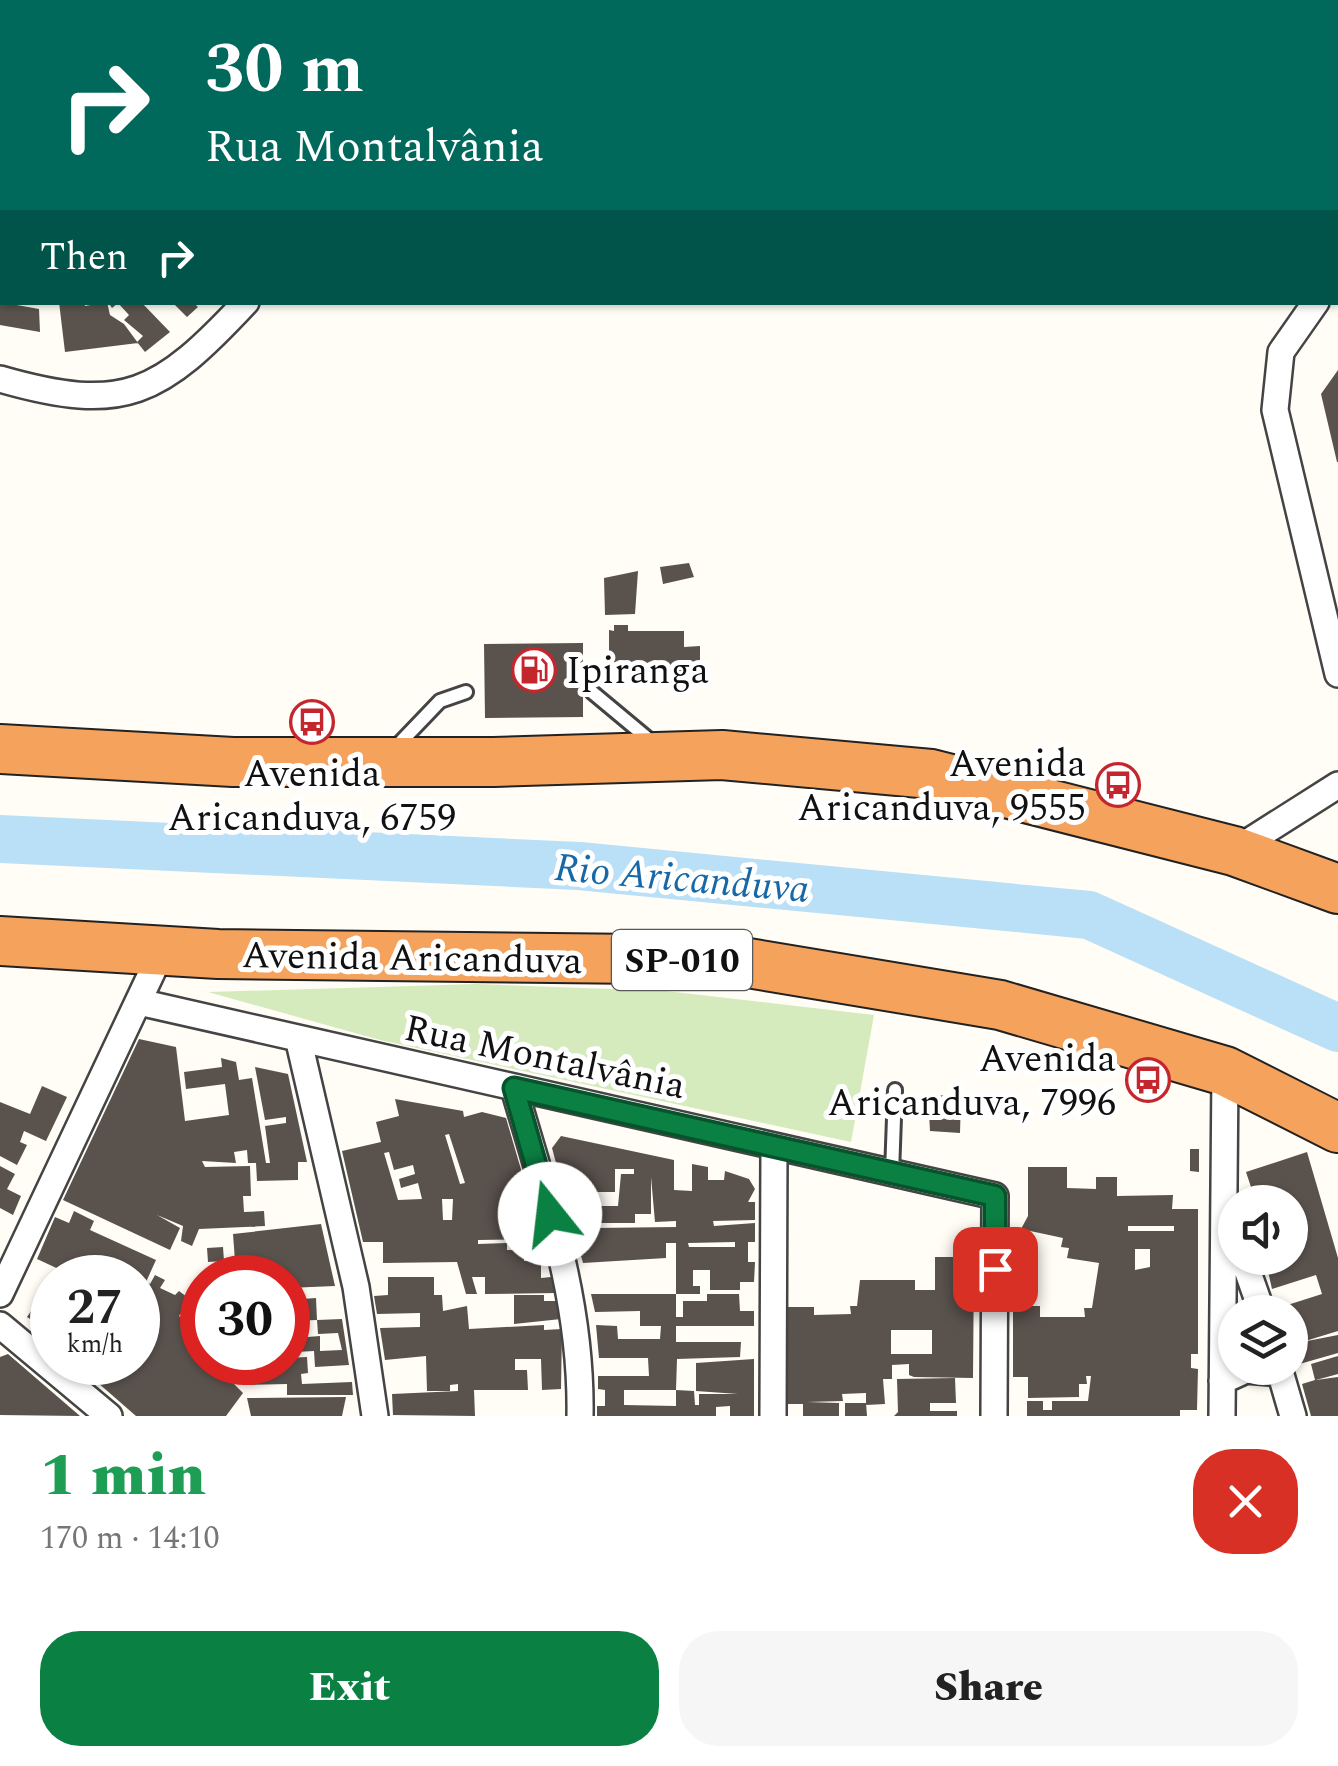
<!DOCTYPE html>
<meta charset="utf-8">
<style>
:root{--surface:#fff;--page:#f6f6f6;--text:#222;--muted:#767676;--accent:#0b8043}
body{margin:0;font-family:Spectral,serif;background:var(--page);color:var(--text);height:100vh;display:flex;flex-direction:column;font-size:38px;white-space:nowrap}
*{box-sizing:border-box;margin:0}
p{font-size:32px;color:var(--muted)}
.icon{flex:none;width:55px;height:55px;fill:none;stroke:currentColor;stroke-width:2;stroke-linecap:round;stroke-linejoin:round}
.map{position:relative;height:1416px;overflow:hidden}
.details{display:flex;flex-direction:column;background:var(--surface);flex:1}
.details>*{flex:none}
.banner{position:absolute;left:0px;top:0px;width:1340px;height:305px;box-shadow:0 2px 8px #0004;background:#00695c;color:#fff;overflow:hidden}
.fabs{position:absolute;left:1218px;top:1185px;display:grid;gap:20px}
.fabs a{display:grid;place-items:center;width:90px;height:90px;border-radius:50%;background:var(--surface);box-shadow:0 2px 8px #0004;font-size:50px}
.speed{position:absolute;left:30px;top:1255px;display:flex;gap:20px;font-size:50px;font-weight:700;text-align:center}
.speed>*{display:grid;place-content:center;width:130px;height:130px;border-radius:50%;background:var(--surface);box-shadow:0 2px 8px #0004;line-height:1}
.speed small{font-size:25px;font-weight:400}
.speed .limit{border:15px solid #d22;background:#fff;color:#111}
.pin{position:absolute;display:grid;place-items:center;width:85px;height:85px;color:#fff;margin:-42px;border-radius:20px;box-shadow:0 5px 15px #0006}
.me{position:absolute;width:110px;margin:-55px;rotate:344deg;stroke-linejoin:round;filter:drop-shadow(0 0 8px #0008)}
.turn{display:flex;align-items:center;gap:35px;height:210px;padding:0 40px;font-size:45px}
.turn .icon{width:130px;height:130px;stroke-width:2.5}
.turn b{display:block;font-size:70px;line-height:85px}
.then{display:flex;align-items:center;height:95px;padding:0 40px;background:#0003;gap:20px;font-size:38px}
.round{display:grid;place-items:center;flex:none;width:105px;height:105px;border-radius:40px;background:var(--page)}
.headline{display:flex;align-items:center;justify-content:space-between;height:170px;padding:0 40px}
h1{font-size:60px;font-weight:800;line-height:75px;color:#1e9e55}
.action{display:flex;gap:20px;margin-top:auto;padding:20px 40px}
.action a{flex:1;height:115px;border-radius:40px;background:var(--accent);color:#fff;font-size:40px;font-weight:800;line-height:115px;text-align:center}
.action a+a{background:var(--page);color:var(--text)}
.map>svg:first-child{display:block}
</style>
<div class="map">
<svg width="1338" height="1416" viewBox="0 0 1338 1416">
<rect width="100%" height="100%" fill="#fffdf5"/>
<!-- green -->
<path fill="#d5ebbd" d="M 476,984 L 666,991 L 874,1015 L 851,1142 L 380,1040 L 208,992 Z"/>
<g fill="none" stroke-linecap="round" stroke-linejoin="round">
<!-- river -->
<path stroke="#b9e0f7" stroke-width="48" d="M 0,839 L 579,866 L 1089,915 L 1338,1028"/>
</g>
<!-- building -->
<path fill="#5a524d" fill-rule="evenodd" d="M 0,302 L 39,309 L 40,332 L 0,325 Z
M 59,302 L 84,302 L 85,306 L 107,302 L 110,315 L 124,324 L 138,343 L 65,352 Z
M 108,302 L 141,302 L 170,332 L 145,352 L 137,342 L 143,336 L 124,320 L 129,315 L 118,303 L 112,308 Z
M 172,302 L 193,302 L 198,307 L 187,317 Z
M 1338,370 L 1338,462 L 1337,462 L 1321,394 Z
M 689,563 L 694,577 L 663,584 L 660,567 Z
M 638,571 L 635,614 L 605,615 L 604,578 Z
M 614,625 L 628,625 L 628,631 L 684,631 L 684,647 L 700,646 L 700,665 L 684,665 L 684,671 L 609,671 L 609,630 L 614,631 Z
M 583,643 L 583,717 L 485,718 L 484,644 Z
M 139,1039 L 176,1047 L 185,1121 L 229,1115 L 225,1084 L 186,1089 L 184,1072 L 222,1067 L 221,1058 L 236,1062 L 239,1080 L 252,1078 L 266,1163 L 270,1163 L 265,1126 L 286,1123 L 286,1117 L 265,1120 L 255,1067 L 288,1074 L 307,1162 L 298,1162 L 298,1180 L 257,1181 L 256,1163 L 248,1163 L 247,1150 L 234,1152 L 236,1163 L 202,1161 L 205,1167 L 250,1166 L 251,1196 L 243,1196 L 244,1212 L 264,1211 L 265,1226 L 199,1229 L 192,1246 L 181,1241 L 183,1226 L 157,1215 L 180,1228 L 170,1250 L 63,1200 Z
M 42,1086 L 67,1097 L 46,1141 L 24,1131 L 20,1142 L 27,1145 L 17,1165 L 0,1156 L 0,1102 L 30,1114 Z
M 928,1095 L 961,1096 L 960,1133 L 930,1131 Z
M 395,1099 L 463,1111 L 464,1117 L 482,1112 L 506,1118 L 529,1197 L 515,1197 L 516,1220 L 535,1219 L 541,1239 L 478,1240 L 478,1244 L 507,1243 L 507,1250 L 524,1250 L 524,1261 L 531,1261 L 531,1249 L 543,1249 L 547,1261 L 541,1261 L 541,1278 L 551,1277 L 556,1293 L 485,1294 L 485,1277 L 472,1277 L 477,1294 L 466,1294 L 457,1262 L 383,1263 L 383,1242 L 363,1242 L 342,1151 L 381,1142 L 376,1122 L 399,1116 ZM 449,1134 L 465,1183 L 460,1184 L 445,1135 ZM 389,1152 L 394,1170 L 413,1165 L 415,1174 L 399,1179 L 401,1188 L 418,1183 L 422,1199 L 398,1200 L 384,1153 ZM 442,1199 L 453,1199 L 452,1220 L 443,1220 Z
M 561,1136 L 674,1160 L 674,1190 L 692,1191 L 692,1164 L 708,1167 L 708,1180 L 724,1180 L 725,1171 L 749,1179 L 755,1189 L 748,1202 L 755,1202 L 755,1220 L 713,1221 L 714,1226 L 755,1223 L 755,1242 L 748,1242 L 748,1262 L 755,1262 L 754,1282 L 740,1282 L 740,1290 L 710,1290 L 710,1270 L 693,1270 L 693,1286 L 700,1286 L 700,1294 L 676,1294 L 676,1243 L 666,1243 L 666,1258 L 583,1263 L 552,1148 ZM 615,1169 L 634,1169 L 634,1174 L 621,1174 L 618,1206 L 590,1206 L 590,1198 L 577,1198 L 577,1192 L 615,1192 ZM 651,1177 L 655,1222 L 676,1221 L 676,1227 L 594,1228 L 594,1223 L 635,1223 L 635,1214 L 651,1214 ZM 735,1242 L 735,1247 L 689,1247 L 688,1243 Z
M 1190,1149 L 1199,1149 L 1199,1172 L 1190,1171 Z
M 1307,1152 L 1338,1258 L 1338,1331 L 1302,1342 L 1338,1335 L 1338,1353 L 1296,1365 L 1290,1347 L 1290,1312 L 1279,1312 L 1278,1308 L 1322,1294 L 1316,1275 L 1272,1289 L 1265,1258 L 1290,1258 L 1290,1238 L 1303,1234 L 1298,1215 L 1290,1218 L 1290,1202 L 1256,1202 L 1246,1172 Z
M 0,1166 L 15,1174 L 7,1189 L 21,1196 L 13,1215 L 0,1208 Z
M 1028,1167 L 1067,1167 L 1067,1188 L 1096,1189 L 1096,1177 L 1117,1177 L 1117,1196 L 1173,1195 L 1172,1209 L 1198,1209 L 1198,1354 L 1191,1354 L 1191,1368 L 1198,1369 L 1197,1410 L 1180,1410 L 1180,1416 L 1027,1416 L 1027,1401 L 1043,1401 L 1043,1410 L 1052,1410 L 1052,1401 L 1088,1401 L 1091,1376 L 1086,1376 L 1087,1384 L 1079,1384 L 1079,1397 L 1028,1398 L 1028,1377 L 1013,1377 L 1013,1306 L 1040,1306 L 1040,1317 L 1085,1317 L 1084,1308 L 1092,1308 L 1099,1263 L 1067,1258 L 1069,1248 L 1061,1247 L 1063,1238 L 1021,1229 L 1028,1216 ZM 1128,1226 L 1174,1226 L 1174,1231 L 1128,1231 ZM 1135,1249 L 1150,1249 L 1150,1267 L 1135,1270 Z
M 74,1211 L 94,1221 L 90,1230 L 156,1260 L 146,1282 L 150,1284 L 155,1275 L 165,1280 L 160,1288 L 175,1295 L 179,1291 L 191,1300 L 179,1316 L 190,1323 L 195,1317 L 202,1322 L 198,1330 L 202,1333 L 202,1362 L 219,1362 L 212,1372 L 219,1369 L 243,1393 L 226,1416 L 136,1416 L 74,1362 L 138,1362 L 138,1278 L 78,1278 L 37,1259 L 55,1217 L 69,1223 ZM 91,1257 L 124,1272 L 122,1277 L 89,1262 Z
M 321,1224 L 335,1286 L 288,1288 L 288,1278 L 247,1278 L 246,1260 L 235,1261 L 233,1234 Z
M 223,1247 L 224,1261 L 208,1262 L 207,1248 Z
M 935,1257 L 974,1257 L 973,1378 L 914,1377 L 909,1375 L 909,1364 L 892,1365 L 892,1379 L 883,1379 L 885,1404 L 866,1405 L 866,1393 L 842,1394 L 843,1401 L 807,1402 L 839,1403 L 839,1416 L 803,1416 L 803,1404 L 787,1404 L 788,1307 L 814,1307 L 814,1315 L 851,1314 L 850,1306 L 857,1306 L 860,1280 L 915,1280 L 915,1290 L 935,1290 ZM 891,1330 L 932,1330 L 932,1354 L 891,1354 Z
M 232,1268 L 233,1278 L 212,1278 L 210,1269 Z
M 388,1277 L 434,1277 L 434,1295 L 442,1295 L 443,1311 L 467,1306 L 469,1329 L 544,1325 L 544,1330 L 562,1329 L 561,1389 L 542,1390 L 541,1359 L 515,1359 L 515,1370 L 527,1370 L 528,1390 L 474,1390 L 475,1416 L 393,1415 L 392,1394 L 458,1391 L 458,1384 L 450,1385 L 450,1391 L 427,1391 L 426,1356 L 385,1360 L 380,1328 L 420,1327 L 420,1313 L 377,1314 L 374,1296 L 388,1295 Z
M 591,1294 L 676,1294 L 676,1317 L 683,1317 L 683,1301 L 707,1301 L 707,1294 L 739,1294 L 740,1311 L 754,1311 L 754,1326 L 676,1326 L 676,1342 L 741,1342 L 740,1357 L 677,1359 L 676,1390 L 624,1390 L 624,1405 L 676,1406 L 676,1390 L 694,1391 L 695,1405 L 699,1405 L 699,1394 L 738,1394 L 696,1391 L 696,1363 L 754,1359 L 754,1416 L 730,1416 L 730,1406 L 716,1407 L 716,1416 L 597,1416 L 597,1406 L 605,1406 L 605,1390 L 598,1389 L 598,1376 L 649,1376 L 648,1358 L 599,1358 L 596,1325 L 617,1326 L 618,1339 L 660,1339 L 661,1326 L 640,1326 L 640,1311 L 595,1312 Z
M 514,1295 L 544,1295 L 544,1301 L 557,1301 L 561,1319 L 514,1324 Z
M 316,1298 L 317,1320 L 288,1321 L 288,1300 Z
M 38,1301 L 52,1310 L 52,1333 L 27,1317 Z
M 342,1319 L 349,1365 L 315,1367 L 314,1351 L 296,1352 L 295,1338 L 320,1336 L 320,1351 L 342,1350 L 338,1333 L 318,1334 L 317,1320 Z
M 8,1354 L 80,1416 L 0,1415 L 0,1357 Z
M 1338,1356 L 1338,1374 L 1316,1380 L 1338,1377 L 1338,1416 L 1311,1416 L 1302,1384 L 1315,1380 L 1311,1364 Z
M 307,1357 L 308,1373 L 301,1374 L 302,1384 L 352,1382 L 353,1395 L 287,1395 L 287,1384 L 243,1385 L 236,1362 L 284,1366 L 288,1358 Z
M 955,1378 L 956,1403 L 930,1403 L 930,1411 L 957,1411 L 957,1416 L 894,1416 L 898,1412 L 897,1379 Z
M 346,1397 L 342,1416 L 251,1416 L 247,1398 Z
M 845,1403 L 866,1403 L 867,1416 L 845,1416 Z"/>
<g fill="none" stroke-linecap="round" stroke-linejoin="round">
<!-- lane casing -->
<g stroke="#444" stroke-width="18">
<path id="lane" d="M 592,692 L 652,742
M 395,748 L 440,701 L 466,692
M 892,1173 L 895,1090"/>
</g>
<!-- street casing -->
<g stroke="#444" stroke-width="30">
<path id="street" d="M 197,2 L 199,0
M 531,2 L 533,0
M 0,203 L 2,201
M 1316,302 L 1281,352 L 1275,410 L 1338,674
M 0,379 C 125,415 160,394 246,302
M 1234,851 L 1338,785
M 139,1002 L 995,1196 L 994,1416
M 299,1042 L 356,1287 L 375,1416
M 514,1088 C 546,1199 582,1299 580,1416
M 1243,1258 L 1262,1312
M 0,1294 L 162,951
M 0,1325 L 109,1416
M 1279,1368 L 1293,1416
M 1222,1381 L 1246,1370 L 1280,1373
M 773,1416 L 774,1147
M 1222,1416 L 1225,1071"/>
</g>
<!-- highway casing -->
<g stroke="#222" stroke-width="52">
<path id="highway" d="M 0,749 L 233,762 L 494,762 L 722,755 L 931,774 L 1234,851 L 1338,889
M 0,941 L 218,954 L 730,960 L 1000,1005 L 1225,1071 L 1338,1128"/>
</g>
<!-- lane -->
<use href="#lane" stroke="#fff" stroke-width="12"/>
<!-- street -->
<use href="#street" stroke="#fff" stroke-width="25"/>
<!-- highway -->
<use href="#highway" stroke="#f5a25d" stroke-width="48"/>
</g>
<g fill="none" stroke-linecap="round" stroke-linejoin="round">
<!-- route casing -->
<g stroke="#07532c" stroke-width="25">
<path id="route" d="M 550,1214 L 514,1088 L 995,1196 L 995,1269"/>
</g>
<!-- route -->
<use href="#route" stroke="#0b8043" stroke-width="18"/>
</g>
<!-- icons -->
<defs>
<g id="fuel-ring" transform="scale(2.25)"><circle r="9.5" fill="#fff" stroke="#c4262e" stroke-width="1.5"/><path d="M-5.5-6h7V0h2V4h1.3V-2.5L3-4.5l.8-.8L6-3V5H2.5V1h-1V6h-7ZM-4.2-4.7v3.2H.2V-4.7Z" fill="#c4262e"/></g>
<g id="bus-ring" transform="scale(2.25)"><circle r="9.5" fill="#fff" stroke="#c4262e" stroke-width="1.5"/><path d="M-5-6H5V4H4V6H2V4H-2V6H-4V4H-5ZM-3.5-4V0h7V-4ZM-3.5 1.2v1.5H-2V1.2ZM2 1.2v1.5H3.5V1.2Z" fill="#c4262e"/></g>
</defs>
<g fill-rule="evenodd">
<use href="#fuel-ring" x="534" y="670"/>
<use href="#bus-ring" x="312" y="722"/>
<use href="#bus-ring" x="1118" y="785"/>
<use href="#bus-ring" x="1148" y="1080"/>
</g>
<g text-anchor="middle" stroke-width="10" stroke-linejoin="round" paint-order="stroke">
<!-- shield labels -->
<rect fill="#fff" stroke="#585858" stroke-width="2.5" x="612" y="930" width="140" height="60" rx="8"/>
<g font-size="35" font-weight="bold" fill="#111">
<text x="682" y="972">SP-010</text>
</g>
<!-- poi labels -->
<g font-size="38" fill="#111" stroke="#fff" text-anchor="end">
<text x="566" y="683" text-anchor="start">Ipiranga</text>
<text x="1086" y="776">Avenida<tspan x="1086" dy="44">Aricanduva, 9555</tspan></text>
<text x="312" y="786" text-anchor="middle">Avenida<tspan x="312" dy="44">Aricanduva, 6759</tspan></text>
<text x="1116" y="1071">Avenida<tspan x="1116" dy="44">Aricanduva, 7996</tspan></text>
</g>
<!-- street labels -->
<g font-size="38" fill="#111" stroke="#fff">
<text transform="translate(412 957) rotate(1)" y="13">Avenida Aricanduva</text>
<text transform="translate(545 1056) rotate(12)" y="13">Rua Montalvânia</text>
</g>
<!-- water labels -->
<g font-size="40" font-style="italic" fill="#1768a6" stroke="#fff">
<text transform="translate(682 877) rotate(5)" y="14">Rio Aricanduva</text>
</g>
</g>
</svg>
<div class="fabs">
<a><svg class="icon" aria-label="sound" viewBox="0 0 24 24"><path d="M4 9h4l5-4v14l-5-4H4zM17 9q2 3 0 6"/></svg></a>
<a><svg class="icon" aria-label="layers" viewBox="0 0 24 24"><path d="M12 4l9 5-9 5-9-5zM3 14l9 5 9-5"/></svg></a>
</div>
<div class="speed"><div>27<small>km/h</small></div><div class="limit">30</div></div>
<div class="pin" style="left:995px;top:1269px;background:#d93025"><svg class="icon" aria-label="arrive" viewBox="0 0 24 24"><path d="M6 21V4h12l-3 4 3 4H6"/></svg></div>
<svg class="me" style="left:550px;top:1214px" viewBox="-20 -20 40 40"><circle r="19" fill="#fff"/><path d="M0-13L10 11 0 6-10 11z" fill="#0b8043"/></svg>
<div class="banner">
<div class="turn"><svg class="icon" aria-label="right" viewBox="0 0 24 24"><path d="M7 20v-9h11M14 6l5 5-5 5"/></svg><div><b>30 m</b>Rua Montalvânia</div></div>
<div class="then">Then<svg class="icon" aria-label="right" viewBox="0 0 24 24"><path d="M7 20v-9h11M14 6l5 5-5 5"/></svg></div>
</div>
</div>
<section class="details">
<div class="headline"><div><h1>1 min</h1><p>170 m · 14:10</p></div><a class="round" style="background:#d93025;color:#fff"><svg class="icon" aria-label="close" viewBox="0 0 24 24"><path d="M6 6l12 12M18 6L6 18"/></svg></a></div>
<div class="action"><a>Exit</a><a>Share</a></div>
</section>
